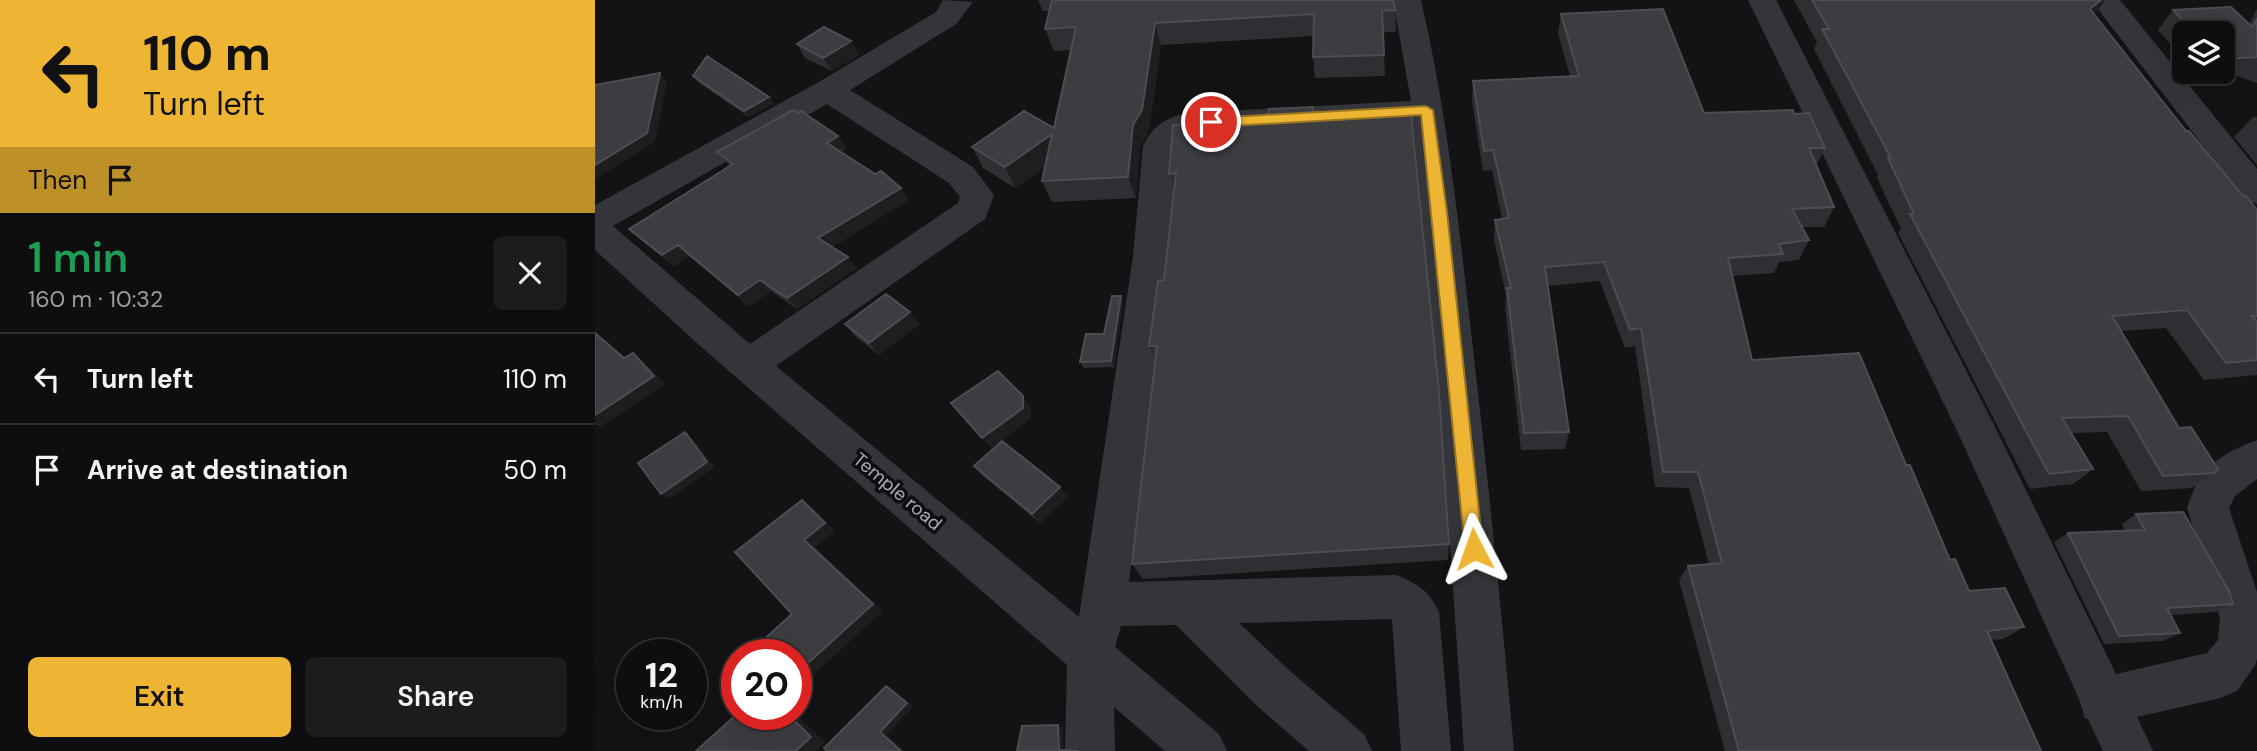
<!DOCTYPE html>
<meta charset="utf-8">
<style>
:root{--surface:#0e0e10;--page:#1c1c1e;--text:#f1f3f6;--muted:#9b9c9f;--line:#2e2e30;--accent:#edb533}
body{margin:0;font-family:"DM Sans",sans-serif;background:var(--page);color:var(--text);height:100vh;display:flex;flex-direction:column;font-size:26px;white-space:nowrap}
*{box-sizing:border-box;margin:0}
p{font-size:23px;color:var(--muted)}
.icon{flex:none;width:38px;height:38px;fill:none;stroke:currentColor;stroke-width:2;stroke-linecap:round;stroke-linejoin:round}
.map{position:relative;flex:1;overflow:hidden}
.side{display:flex;flex-direction:column;background:var(--surface);width:595px}
.side>*{flex:none}
.banner{background:#edb533;color:#111;overflow:hidden}
.controls{position:absolute;left:1577px;top:21px;display:grid;gap:14px}
.controls a{display:grid;place-items:center;width:63px;height:63px;border-radius:10px;background:var(--surface);box-shadow:0 7px 28px #0002,0 0 0 2px var(--line);font-size:35px}
.speed{position:absolute;left:21px;top:639px;display:flex;gap:14px;font-size:35px;font-weight:700;text-align:center}
.speed>*{display:grid;place-content:center;width:91px;height:91px;border-radius:50%;background:var(--surface);box-shadow:0 7px 28px #0002,0 0 0 2px var(--line);line-height:1}
.speed small{font-size:18px;font-weight:400}
.speed .limit{border:10px solid #d22;background:#fff;color:#111}
.pin{position:absolute;display:grid;place-items:center;width:60px;height:60px;color:#fff;margin:-30px;border:4px solid #fff;border-radius:50%;box-shadow:0 2px 7px #0007}
.me{position:absolute;width:77px;margin:-38px;rotate:356deg;stroke-linejoin:round;filter:drop-shadow(0 0 5px #0008)}
.turn{display:flex;align-items:center;gap:24px;height:147px;padding:0 28px;font-size:32px}
.turn .icon{width:91px;height:91px;stroke-width:2.5}
.turn b{display:block;font-size:49px;line-height:60px}
.then{display:flex;align-items:center;height:66px;padding:0 28px;background:#0003;gap:14px;font-size:26px}
.round{display:grid;place-items:center;flex:none;width:74px;height:74px;border-radius:10px;background:var(--page)}
.overview{display:flex;align-items:center;justify-content:space-between;height:119px;padding:0 28px}
h1{font-size:42px;font-weight:600;line-height:52px;color:#1e9e55}
.cta{display:flex;gap:14px;margin-top:auto;padding:14px 28px}
.cta a{flex:1;height:80px;border-radius:10px;background:var(--accent);color:#111;font-size:28px;font-weight:600;line-height:80px;text-align:center}
.cta a+a{background:var(--page);color:var(--text)}
ul{padding:0;list-style:none}
li{display:flex;align-items:center;gap:21px;height:91px;padding:0 28px;border-top:2px solid var(--line)}
li div{flex:1}
li b{display:block;font-size:26px}
li em{font-style:normal}
main{display:flex;flex:1;min-height:0}
.map>svg:first-child{display:block}
</style>
<main>
<section class="side">
<div class="banner">
<div class="turn"><svg class="icon" aria-label="left" viewBox="0 0 24 24"><path d="M17 20v-9H6M10 6l-5 5 5 5"/></svg><div><b>110 m</b>Turn left</div></div>
<div class="then">Then<svg class="icon" aria-label="arrive" viewBox="0 0 24 24"><path d="M6 21V4h12l-3 4 3 4H6"/></svg></div>
</div>
<div class="overview"><div><h1>1 min</h1><p>160 m · 10:32</p></div><a class="round"><svg class="icon" aria-label="close" viewBox="0 0 24 24"><path d="M6 6l12 12M18 6L6 18"/></svg></a></div>
<ul>
<li><svg class="icon" aria-label="left" viewBox="0 0 24 24"><path d="M17 20v-9H6M10 6l-5 5 5 5"/></svg><div><b>Turn left</b></div><em>110 m</em></li>
<li><svg class="icon" aria-label="arrive" viewBox="0 0 24 24"><path d="M6 21V4h12l-3 4 3 4H6"/></svg><div><b>Arrive at destination</b></div><em>50 m</em></li>
</ul>
<div class="cta"><a>Exit</a><a>Share</a></div>
</section>
<div class="map">
<svg width="1662" height="751" viewBox="0 0 1662 751">
<rect width="100%" height="100%" fill="#131315"/>
<g fill="none" stroke-linecap="round" stroke-linejoin="round">
<!-- minor -->
<path fill="#34353a" fill-rule="evenodd" d="M 348,0 L 378,2 L 361,24 L 255,90 L 378,167 L 399,195 L 390,219 L 181,366 L 484,617 L 538,256 L 548,146 C 558,126 569,119 590,113 L 816,101 L 798,0 L 826,0 C 850,103 862,209 874,314 C 891,459 906,605 919,751 L 869,751 L 846,411 L 818,121 L 596,134 L 582,141 L 574,256 L 534,582 L 801,575 C 823,584 834,590 844,612 L 856,751 L 806,751 L 797,619 L 644,623 L 696,672 L 769,734 L 777,751 L 714,751 L 662,706 L 581,625 L 526,626 L 520,647 L 624,734 L 632,751 L 570,751 L 519,707 L 520,751 L 470,751 L 472,665 L 104,345 L 0,250 L 0,205 L 222,83 L 341,12 ZM 232,104 L 354,183 L 365,197 L 363,203 L 155,344 L 18,226 Z
M 1153,0 L 1181,0 L 1397,421 L 1521,674 L 1612,653 L 1623,640 L 1625,618 L 1592,508 C 1604,469 1624,454 1662,440 L 1662,479 L 1640,496 L 1634,508 L 1662,592 L 1662,659 L 1660,665 L 1642,691 L 1625,698 L 1542,717 L 1558,751 L 1508,751 L 1493,719 L 1490,718 L 1484,699 L 1364,435 Z
M 1496,0 L 1525,0 L 1662,169 L 1662,204 L 1650,200 Z"/>
</g>
<!-- wall -->
<path fill="#2f2f33" d="M 443,0 L 798,0 L 800,10 L 801,32 L 788,32 L 790,76 L 720,78 L 718,57 L 718,36 L 566,45 L 554,131 L 545,146 L 541,198 L 457,202 L 447,181 L 450,167 L 420,188 L 388,168 L 377,147 L 459,128 L 476,50 L 459,51 L 450,29 L 454,11 L 448,11 Z
M 1199,0 L 1510,0 L 1499,14 L 1591,131 L 1648,196 L 1662,210 L 1662,375 L 1609,380 L 1571,328 L 1526,331 L 1584,428 L 1620,473 L 1597,488 L 1546,491 L 1512,432 L 1476,433 L 1498,469 L 1478,484 L 1435,489 L 1303,233 L 1306,229 L 1282,178 L 1283,175 L 1219,49 L 1222,42 Z
M 1662,9 L 1662,83 L 1642,76 L 1606,79 L 1600,72 L 1628,72 L 1628,33 L 1589,33 L 1589,59 L 1563,30 L 1578,10 L 1654,24 Z
M 966,14 L 1109,113 L 1199,114 L 1230,148 L 1221,166 L 1239,207 L 1229,227 L 1207,227 L 1214,240 L 1204,260 L 1184,262 L 1179,273 L 1137,276 L 1157,360 L 1311,465 L 1355,560 L 1374,591 L 1429,627 L 1408,639 L 1396,640 L 1446,751 L 1130,751 L 1084,580 L 1093,566 L 1114,564 L 1094,488 L 1060,487 L 1040,346 L 1030,348 L 1005,281 L 953,286 L 974,432 L 970,449 L 926,450 L 910,307 L 911,296 L 899,239 L 900,220 L 907,219 L 897,170 L 888,171 L 877,101 L 878,81 L 975,76 L 963,34 Z
M 256,41 L 264,55 L 237,71 L 210,58 L 202,44 Z
M 98,76 L 179,103 L 154,117 L 104,83 Z
M 1658,117 L 1662,117 L 1662,165 L 1639,137 Z
M 719,118 L 854,544 L 853,560 L 548,579 L 537,564 L 560,359 L 554,346 L 569,280 L 579,190 L 574,174 Z
M 243,136 L 251,148 L 246,152 L 314,200 L 237,247 L 262,268 L 202,309 L 176,291 L 154,306 L 94,256 L 79,266 L 46,240 L 34,229 L 135,166 L 122,152 Z
M 526,296 L 528,302 L 519,367 L 489,368 L 485,362 L 509,334 Z
M 250,324 L 325,324 L 284,355 L 260,336 Z
M 379,466 L 473,497 L 445,523 L 388,476 Z
M 1541,514 L 1638,604 L 1621,612 L 1576,615 L 1585,633 L 1568,641 L 1509,644 L 1459,542 L 1473,533 L 1530,531 L 1527,524 Z"/>
<!-- shaded-wall -->
<path fill="#1e1e21" d="M 1506,0 L 1510,0 L 1502,12 L 1481,29 L 1495,9 Z
M 560,23 L 566,45 L 554,131 L 545,146 L 541,198 L 533,177 L 538,125 Z
M 256,41 L 264,55 L 237,71 L 228,58 Z
M 65,73 L 72,82 L 60,142 L 0,179 L 0,165 Z
M 174,97 L 179,103 L 154,117 L 149,111 Z
M 457,134 L 467,155 L 420,188 L 410,167 Z
M 243,136 L 251,148 L 241,155 L 232,143 Z
M 306,188 L 314,200 L 233,249 L 223,238 Z
M 83,245 L 94,256 L 79,266 L 67,255 Z
M 253,257 L 262,268 L 202,309 L 192,298 Z
M 165,280 L 176,291 L 154,306 L 143,295 Z
M 526,296 L 528,302 L 519,367 L 516,361 Z
M 315,312 L 325,324 L 284,355 L 274,343 Z
M 38,353 L 49,362 L 70,384 L 5,427 L 0,424 L 0,415 Z
M 428,396 L 436,408 L 436,419 L 396,448 L 387,438 Z
M 90,432 L 97,438 L 120,467 L 74,499 L 66,494 Z
M 465,487 L 473,497 L 445,523 L 437,514 Z
M 207,500 L 218,508 L 240,531 L 220,547 L 288,611 L 212,681 L 201,676 L 209,540 Z
M 291,686 L 298,689 L 318,707 L 292,735 L 309,751 L 306,751 L 285,732 Z
M 193,714 L 201,714 L 230,742 L 221,751 L 201,751 Z
M 463,725 L 468,728 L 468,751 L 464,750 Z"/>
<!-- building -->
<path fill="#3c3c41" stroke="#4c4d53" stroke-width="2" d="M 457,0 L 798,0 L 800,10 L 787,11 L 789,55 L 718,57 L 719,14 L 560,23 L 547,110 L 538,125 L 533,177 L 447,181 L 457,134 L 410,167 L 377,147 L 429,111 L 459,128 L 481,27 L 450,29 Z
M 1217,0 L 1506,0 L 1495,9 L 1591,131 L 1594,131 L 1648,196 L 1651,196 L 1662,210 L 1662,316 L 1657,316 L 1662,322 L 1662,360 L 1631,363 L 1592,310 L 1517,316 L 1584,428 L 1596,427 L 1623,469 L 1620,473 L 1568,476 L 1533,416 L 1467,418 L 1498,469 L 1454,474 L 1315,214 L 1319,214 L 1293,158 L 1296,158 L 1227,29 L 1234,29 Z
M 1636,7 L 1657,27 L 1662,19 L 1662,57 L 1628,59 L 1628,33 L 1599,33 L 1578,10 Z
M 1068,9 L 1109,113 L 1198,110 L 1199,114 L 1214,113 L 1230,148 L 1214,148 L 1239,207 L 1197,209 L 1214,240 L 1184,244 L 1188,254 L 1133,258 L 1157,360 L 1264,353 L 1311,465 L 1315,465 L 1355,560 L 1360,559 L 1374,591 L 1410,588 L 1429,627 L 1392,631 L 1446,751 L 1144,751 L 1093,566 L 1127,563 L 1103,472 L 1068,472 L 1046,328 L 1035,330 L 1009,262 L 950,267 L 974,432 L 929,433 L 912,288 L 916,288 L 900,220 L 914,218 L 898,150 L 889,151 L 878,81 L 984,76 L 966,14 Z
M 229,27 L 256,41 L 228,58 L 202,44 Z
M 112,56 L 174,97 L 149,111 L 98,76 Z
M 65,73 L 52,133 L 0,165 L 0,85 Z
M 718,107 L 718,118 L 816,113 L 844,392 L 854,544 L 537,564 L 562,346 L 554,346 L 563,281 L 569,280 L 581,173 L 574,174 L 578,125 L 673,121 L 674,109 Z
M 198,110 L 203,113 L 206,111 L 243,136 L 232,143 L 280,174 L 286,171 L 306,188 L 223,238 L 253,257 L 192,298 L 165,280 L 143,295 L 83,245 L 67,255 L 34,229 L 138,164 L 122,152 Z
M 291,294 L 315,312 L 274,343 L 250,324 Z
M 517,296 L 526,296 L 516,361 L 485,362 L 491,334 L 509,334 Z
M 0,333 L 29,358 L 38,353 L 59,376 L 0,415 Z
M 403,371 L 428,396 L 428,408 L 387,438 L 356,403 Z
M 90,432 L 112,462 L 66,494 L 43,463 Z
M 407,441 L 465,487 L 437,514 L 379,466 Z
M 207,500 L 230,523 L 209,540 L 278,604 L 201,674 L 201,654 L 180,654 L 167,641 L 197,614 L 140,552 Z
M 1588,512 L 1634,591 L 1638,604 L 1572,608 L 1585,633 L 1524,636 L 1473,533 L 1550,530 L 1541,514 Z
M 291,686 L 312,703 L 285,732 L 306,751 L 232,751 L 229,748 Z
M 142,714 L 193,714 L 216,737 L 201,751 L 101,751 Z
M 463,725 L 464,750 L 484,751 L 422,751 L 427,726 Z"/>
<!-- route -->
<path fill="#edb533" stroke="#9a7621" stroke-width="2" d="M 831,106 L 838,110 L 852,212 L 888,549 L 885,555 L 879,557 L 872,555 L 870,549 L 826,115 L 616,127 L 610,122 L 616,118 Z"/>
<g text-anchor="middle" stroke-width="7" stroke-linejoin="round" paint-order="stroke">
<!-- street labels -->
<g font-size="19" fill="#a5a9b5" stroke="#0e0e10">
<text transform="translate(303 491) rotate(40)" y="7">Temple road</text>
</g>
</g>
</svg>
<div class="controls">
<a><svg class="icon" aria-label="layers" viewBox="0 0 24 24"><path d="M12 4l9 5-9 5-9-5zM3 14l9 5 9-5"/></svg></a>
</div>
<div class="speed"><div>12<small>km/h</small></div><div class="limit">20</div></div>
<div class="pin" style="left:616px;top:122px;background:#d93025"><svg class="icon" aria-label="arrive" viewBox="0 0 24 24"><path d="M6 21V4h12l-3 4 3 4H6"/></svg></div>
<svg class="me" style="left:879px;top:549px" viewBox="-20 -20 40 40"><path d="M0-17L14 15 0 8-14 15z" fill="#edb533" stroke="#fff" stroke-width="4"/></svg>
</div>
</main>
